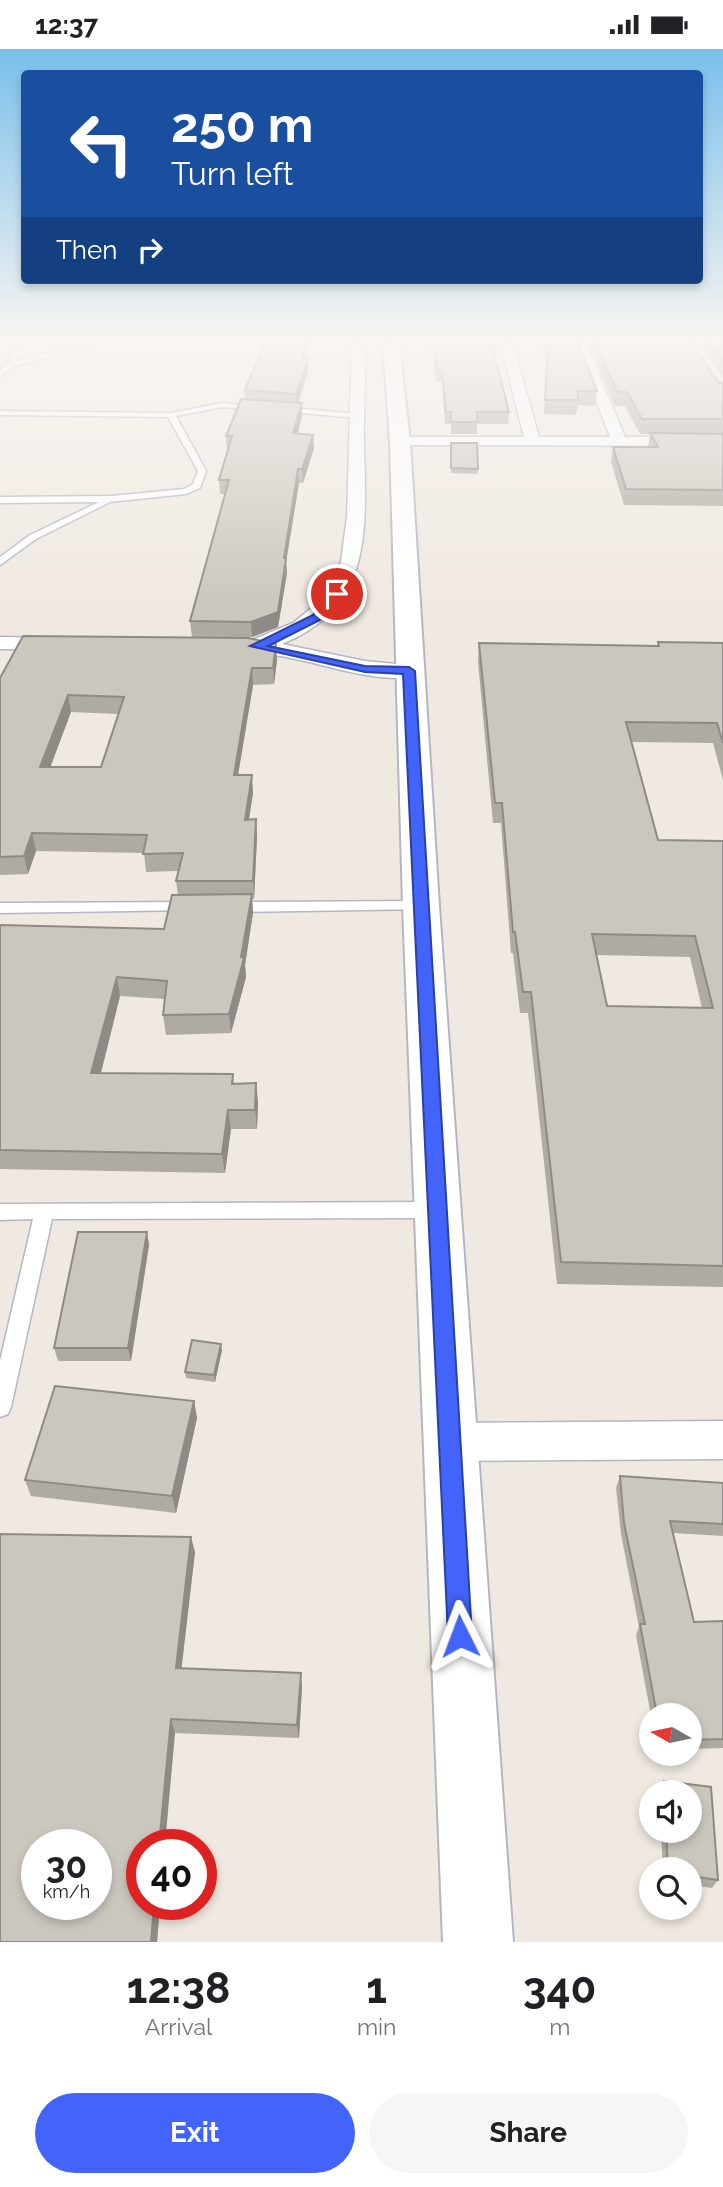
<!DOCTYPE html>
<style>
:root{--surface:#fff;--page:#f6f6f6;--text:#202124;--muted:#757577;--accent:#4264fb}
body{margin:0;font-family:Raleway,sans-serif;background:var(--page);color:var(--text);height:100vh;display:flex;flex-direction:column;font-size:26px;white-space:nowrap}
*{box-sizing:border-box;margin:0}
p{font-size:23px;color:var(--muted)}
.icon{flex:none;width:38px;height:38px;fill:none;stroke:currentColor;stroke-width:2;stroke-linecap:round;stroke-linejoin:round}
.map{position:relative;height:1893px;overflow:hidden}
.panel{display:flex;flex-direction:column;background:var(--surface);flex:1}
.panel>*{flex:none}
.hud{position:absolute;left:21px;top:21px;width:682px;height:214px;border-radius:7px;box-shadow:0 4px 10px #0003;background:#1a4fa0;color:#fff;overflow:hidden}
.needle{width:46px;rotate:279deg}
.fabs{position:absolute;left:639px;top:1654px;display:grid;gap:14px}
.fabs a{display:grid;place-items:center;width:63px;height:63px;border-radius:50%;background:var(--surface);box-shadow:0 4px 10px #0003;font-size:35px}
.speed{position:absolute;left:21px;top:1780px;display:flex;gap:14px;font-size:35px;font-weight:700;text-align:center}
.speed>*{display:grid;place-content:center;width:91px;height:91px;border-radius:50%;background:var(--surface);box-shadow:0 4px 10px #0003;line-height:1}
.speed small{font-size:18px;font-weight:400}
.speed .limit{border:10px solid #d22;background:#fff;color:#111}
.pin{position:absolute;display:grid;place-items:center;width:60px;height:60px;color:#fff;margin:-30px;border:4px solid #fff;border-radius:50%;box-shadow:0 2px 7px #0007}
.me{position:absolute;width:77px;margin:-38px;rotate:357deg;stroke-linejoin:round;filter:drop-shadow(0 0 5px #0008)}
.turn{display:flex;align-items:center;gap:24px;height:147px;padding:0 35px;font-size:32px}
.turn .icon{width:91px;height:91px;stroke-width:2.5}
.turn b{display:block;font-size:49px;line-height:60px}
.then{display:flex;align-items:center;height:66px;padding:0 35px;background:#0003;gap:14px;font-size:26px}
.eta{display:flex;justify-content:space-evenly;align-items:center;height:119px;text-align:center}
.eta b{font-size:42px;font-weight:700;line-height:49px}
.action{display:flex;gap:14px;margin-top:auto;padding:14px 35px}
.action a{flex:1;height:80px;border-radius:42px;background:var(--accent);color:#fff;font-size:28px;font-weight:700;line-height:80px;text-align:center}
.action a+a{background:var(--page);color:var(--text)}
.status{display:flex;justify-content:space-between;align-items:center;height:49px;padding:0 35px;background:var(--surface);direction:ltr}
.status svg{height:19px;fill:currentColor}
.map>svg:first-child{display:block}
</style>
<div class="status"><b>12:37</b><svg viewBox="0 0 49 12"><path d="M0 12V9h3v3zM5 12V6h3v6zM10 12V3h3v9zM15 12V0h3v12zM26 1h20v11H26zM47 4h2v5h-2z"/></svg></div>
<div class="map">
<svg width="723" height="1893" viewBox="0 0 723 1893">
<rect width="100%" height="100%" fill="#efe9e1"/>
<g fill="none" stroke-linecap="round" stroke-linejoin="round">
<!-- service casing -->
<g stroke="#b4b7c1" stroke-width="3">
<path id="service" d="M 11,292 L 17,292 L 16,312 L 94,292 L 103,292 L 15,317 L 0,328 L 0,322 L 8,314 Z
M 222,354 L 264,359 L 260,361 L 222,358 L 176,367 L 206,422 L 200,439 L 186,445 L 110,453 L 36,490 L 0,516 L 0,508 L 30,486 L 99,453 L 0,454 L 0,448 L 111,447 L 184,440 L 193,435 L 198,422 L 168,368 L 0,366 L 0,362 L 171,364 Z
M 282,358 L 357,365 L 361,367 L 357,369 L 279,362 Z
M 421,852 L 428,857 L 426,860 L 231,863 L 224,858 L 231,853 Z
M 191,853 L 198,858 L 196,861 L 0,864 L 0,854 Z
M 435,1153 L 442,1156 L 444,1161 L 442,1166 L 435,1169 L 52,1170 L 11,1358 L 8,1365 L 0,1368 L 0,1312 L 33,1170 L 0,1171 L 0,1155 Z"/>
</g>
<!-- minor casing -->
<g stroke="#b4b7c1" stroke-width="3">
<path id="minor" d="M 352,292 L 364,292 L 365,303 C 366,334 363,364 364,395 C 366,479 374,558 282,595 L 365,612 L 417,617 L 420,622 L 417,627 C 378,636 320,613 280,607 C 264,604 247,605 231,601 L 228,597 L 231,593 L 252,591 L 293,574 L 321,551 L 335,531 L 341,512 L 347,468 Z
M 500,292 L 512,292 L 539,388 L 610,388 L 573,292 L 585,292 L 625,388 L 723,387 L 723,397 L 395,396 L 392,393 L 395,390 L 400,388 L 524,388 Z
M 0,588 L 59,589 L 66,591 L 69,595 L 66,599 L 59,601 L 0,600 Z
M 723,1372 L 723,1410 L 449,1412 L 434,1407 L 428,1393 L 434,1379 L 449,1374 Z"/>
</g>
<!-- tertiary casing -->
<g stroke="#b4b7c1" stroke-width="4">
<path id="tertiary" d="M 383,292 L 399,292 L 410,393 L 439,857 L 513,1893 L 443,1893 L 403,857 L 390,393 Z"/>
</g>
<!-- service -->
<use href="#service" fill="#fff" fill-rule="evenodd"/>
<!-- minor -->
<use href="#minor" fill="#fff" fill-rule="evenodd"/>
<!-- tertiary -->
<use href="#tertiary" fill="#fff" fill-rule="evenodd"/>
</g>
<!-- wall -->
<path fill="#afaba4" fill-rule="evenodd" d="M 265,292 L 308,292 L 305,310 L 308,310 L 308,322 L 298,354 L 302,354 L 302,367 L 298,385 L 314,399 L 303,434 L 299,434 L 286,513 L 287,524 L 278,578 L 252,588 L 192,588 L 190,572 L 225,445 L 220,445 L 219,431 L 228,400 L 227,400 L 226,387 L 245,350 L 245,341 Z
M 429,292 L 493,292 L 496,312 L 509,363 L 508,375 L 477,375 L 477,385 L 451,385 L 451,375 L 445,375 L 442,333 L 436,333 L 435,298 L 429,298 Z
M 539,292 L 577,292 L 597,342 L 595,357 L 578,356 L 576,366 L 544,365 L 547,316 Z
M 588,292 L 690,292 L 718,333 L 723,334 L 723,457 L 624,456 L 611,413 L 613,398 L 648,398 L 650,385 L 640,385 L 625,357 L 615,357 Z
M 697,292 L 723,292 L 723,328 Z
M 451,394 L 478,420 L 477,425 L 451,424 Z
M 658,593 L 723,594 L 723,731 L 713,694 L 632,693 L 658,791 L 723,792 L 723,1238 L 557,1235 L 528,964 L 520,964 L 513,904 L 511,904 L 501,774 L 493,774 L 478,613 L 479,594 L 657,597 ZM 596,906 L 690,908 L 702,959 L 607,957 Z
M 277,611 L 274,635 L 253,636 L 238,726 L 253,744 L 249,771 L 256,770 L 257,788 L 254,850 L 252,850 L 253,864 L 245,916 L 246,928 L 231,984 L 166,986 L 163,966 L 165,950 L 120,947 L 101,1024 L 233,1025 L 234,1035 L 256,1034 L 258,1054 L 257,1080 L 231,1080 L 225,1124 L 0,1120 L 0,876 L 164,880 L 178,846 L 176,832 L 178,822 L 146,823 L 144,804 L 36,802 L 28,825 L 0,826 L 0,629 ZM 71,663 L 118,665 L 101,718 L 50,718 Z
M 147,1183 L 149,1196 L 131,1312 L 58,1312 L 54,1299 Z
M 222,1301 L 215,1333 L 186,1329 L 185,1323 Z
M 194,1352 L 197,1369 L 176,1464 L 31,1447 L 25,1431 Z
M 620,1427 L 723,1434 L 723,1487 L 673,1484 L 694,1573 L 723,1572 L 723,1699 L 690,1700 L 690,1666 L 651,1667 L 636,1586 L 639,1578 L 621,1485 L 616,1439 Z
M 195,1503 L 181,1619 L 302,1638 L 299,1689 L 175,1684 L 142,1855 L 160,1855 L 157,1893 L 0,1893 Z
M 664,1732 L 711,1738 L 718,1831 L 712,1839 L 690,1836 L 690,1820 L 663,1820 L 661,1782 L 690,1782 L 690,1743 L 659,1743 L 659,1741 Z"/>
<!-- shaded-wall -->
<path fill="#8e8b86" d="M 306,292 L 308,292 L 303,322 L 303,310 Z
M 308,310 L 308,322 L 297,357 L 296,345 Z
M 302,354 L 302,367 L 294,398 L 293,384 Z
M 313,386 L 314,399 L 303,434 L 302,420 Z
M 298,420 L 299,434 L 286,513 L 287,524 L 278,578 L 252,588 L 251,573 L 284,509 Z
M 276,595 L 277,611 L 274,635 L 273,619 Z
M 252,619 L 253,636 L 235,744 L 234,726 Z
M 68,646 L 71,663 L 44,735 L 40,718 Z
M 252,726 L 253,744 L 246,788 L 245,771 Z
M 256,770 L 257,788 L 254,850 L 253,832 Z
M 32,784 L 36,802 L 28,825 L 24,807 Z
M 252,845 L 253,864 L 245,916 L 246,928 L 231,984 L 229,965 L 241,908 Z
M 117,928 L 120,947 L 96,1043 L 91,1024 Z
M 256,1034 L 258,1054 L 257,1080 L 255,1061 Z
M 228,1061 L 231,1080 L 225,1124 L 222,1105 Z
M 147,1183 L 149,1196 L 131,1312 L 128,1299 Z
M 221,1295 L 222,1301 L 215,1333 L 214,1326 Z
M 194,1352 L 197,1369 L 176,1464 L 172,1447 Z
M 191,1488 L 195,1503 L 180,1633 L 176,1619 Z
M 301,1624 L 302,1638 L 299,1689 L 297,1676 Z
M 171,1670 L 175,1684 L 165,1796 L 159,1796 Z
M 154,1855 L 160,1855 L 157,1893 L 151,1893 Z"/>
<!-- building -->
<path fill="#cbc7bf" stroke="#8e8b86" stroke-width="2" fill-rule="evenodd" d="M 265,292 L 306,292 L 303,310 L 308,310 L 296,345 L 245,341 Z
M 435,292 L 493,292 L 496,312 L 509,363 L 477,363 L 477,373 L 451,373 L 451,363 L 446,363 L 442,322 L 436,321 Z
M 544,292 L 577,292 L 597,342 L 578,342 L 578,351 L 545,351 L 548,303 Z
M 595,292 L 690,292 L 718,333 L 723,334 L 723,370 L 642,370 L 627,343 L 617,343 Z
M 709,292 L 723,292 L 723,311 Z
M 241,350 L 302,354 L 293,384 L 313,386 L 302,420 L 298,420 L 284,509 L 286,509 L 278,563 L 251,573 L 190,572 L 229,431 L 219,431 L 232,387 L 226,387 Z
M 650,384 L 723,385 L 723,441 L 626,440 L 613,398 L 658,398 Z
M 451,394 L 477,394 L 478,420 L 451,419 Z
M 23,587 L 248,589 L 276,595 L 273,619 L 252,619 L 234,726 L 252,726 L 245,771 L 256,770 L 253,832 L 176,832 L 183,804 L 143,805 L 147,786 L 32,784 L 24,807 L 0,808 L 0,629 ZM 68,646 L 124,648 L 101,718 L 40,718 Z
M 658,593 L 723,594 L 723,694 L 717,674 L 626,673 L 658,791 L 723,792 L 723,1217 L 561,1213 L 531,943 L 523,943 L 515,883 L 513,883 L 502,754 L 495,754 L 479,594 L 659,597 ZM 592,885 L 695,887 L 713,959 L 607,957 Z
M 252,845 L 241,908 L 244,909 L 229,965 L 163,966 L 167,932 L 117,928 L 91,1024 L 233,1025 L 232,1035 L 256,1034 L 255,1061 L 228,1061 L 222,1105 L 0,1101 L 0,876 L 164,880 L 172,846 Z
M 78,1183 L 147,1183 L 128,1299 L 54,1299 Z
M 192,1291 L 221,1295 L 214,1326 L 185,1323 Z
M 55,1337 L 194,1352 L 172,1447 L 25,1431 Z
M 620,1427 L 723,1434 L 723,1475 L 670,1472 L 694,1573 L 723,1572 L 723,1690 L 690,1691 L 690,1666 L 657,1666 L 640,1575 L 645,1575 L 624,1474 Z
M 0,1485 L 191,1488 L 176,1619 L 301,1624 L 297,1676 L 171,1670 L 159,1796 L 142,1796 L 142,1855 L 154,1855 L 151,1893 L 0,1893 ZM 37,1796 L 96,1796 L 96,1855 L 37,1855 Z
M 664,1732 L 711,1738 L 718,1831 L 690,1827 L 690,1820 L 668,1820 L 666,1782 L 690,1782 L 690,1743 L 664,1743 Z"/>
<!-- sky -->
<linearGradient id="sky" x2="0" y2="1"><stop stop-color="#7abfeb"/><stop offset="0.52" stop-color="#f8f5f2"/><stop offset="1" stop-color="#f8f5f2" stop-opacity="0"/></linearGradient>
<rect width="723" height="557" fill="url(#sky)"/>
<!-- route -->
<path fill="#4264fb" stroke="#2b41a3" stroke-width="2" d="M 334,543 L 343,545 L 320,571 L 268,597 L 365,617 L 409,618 L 415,622 L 472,1587 L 469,1595 L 460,1599 L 451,1595 L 448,1587 L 403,625 L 365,623 L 250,597 L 313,566 Z"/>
</svg>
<div class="fabs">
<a><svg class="needle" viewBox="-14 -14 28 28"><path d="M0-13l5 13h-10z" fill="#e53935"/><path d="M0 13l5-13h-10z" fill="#757577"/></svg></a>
<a><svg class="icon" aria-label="sound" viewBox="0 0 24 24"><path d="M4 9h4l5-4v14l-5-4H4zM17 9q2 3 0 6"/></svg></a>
<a><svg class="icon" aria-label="search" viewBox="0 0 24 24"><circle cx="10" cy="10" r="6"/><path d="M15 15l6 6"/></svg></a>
</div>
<div class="speed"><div>30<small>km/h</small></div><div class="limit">40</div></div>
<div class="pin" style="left:337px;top:545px;background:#d93025"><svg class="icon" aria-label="arrive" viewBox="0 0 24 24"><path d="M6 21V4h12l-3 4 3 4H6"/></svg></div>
<svg class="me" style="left:460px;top:1587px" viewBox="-20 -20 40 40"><path d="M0-17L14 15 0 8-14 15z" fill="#4264fb" stroke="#fff" stroke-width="4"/></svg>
<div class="hud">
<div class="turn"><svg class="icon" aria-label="left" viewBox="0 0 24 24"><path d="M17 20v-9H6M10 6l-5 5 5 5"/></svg><div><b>250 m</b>Turn left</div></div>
<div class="then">Then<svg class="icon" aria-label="right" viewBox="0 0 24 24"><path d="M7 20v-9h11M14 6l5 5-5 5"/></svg></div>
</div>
</div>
<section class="panel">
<div class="eta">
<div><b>12:38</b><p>Arrival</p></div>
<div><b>1</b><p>min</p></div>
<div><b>340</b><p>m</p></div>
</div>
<div class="action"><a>Exit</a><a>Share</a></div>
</section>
